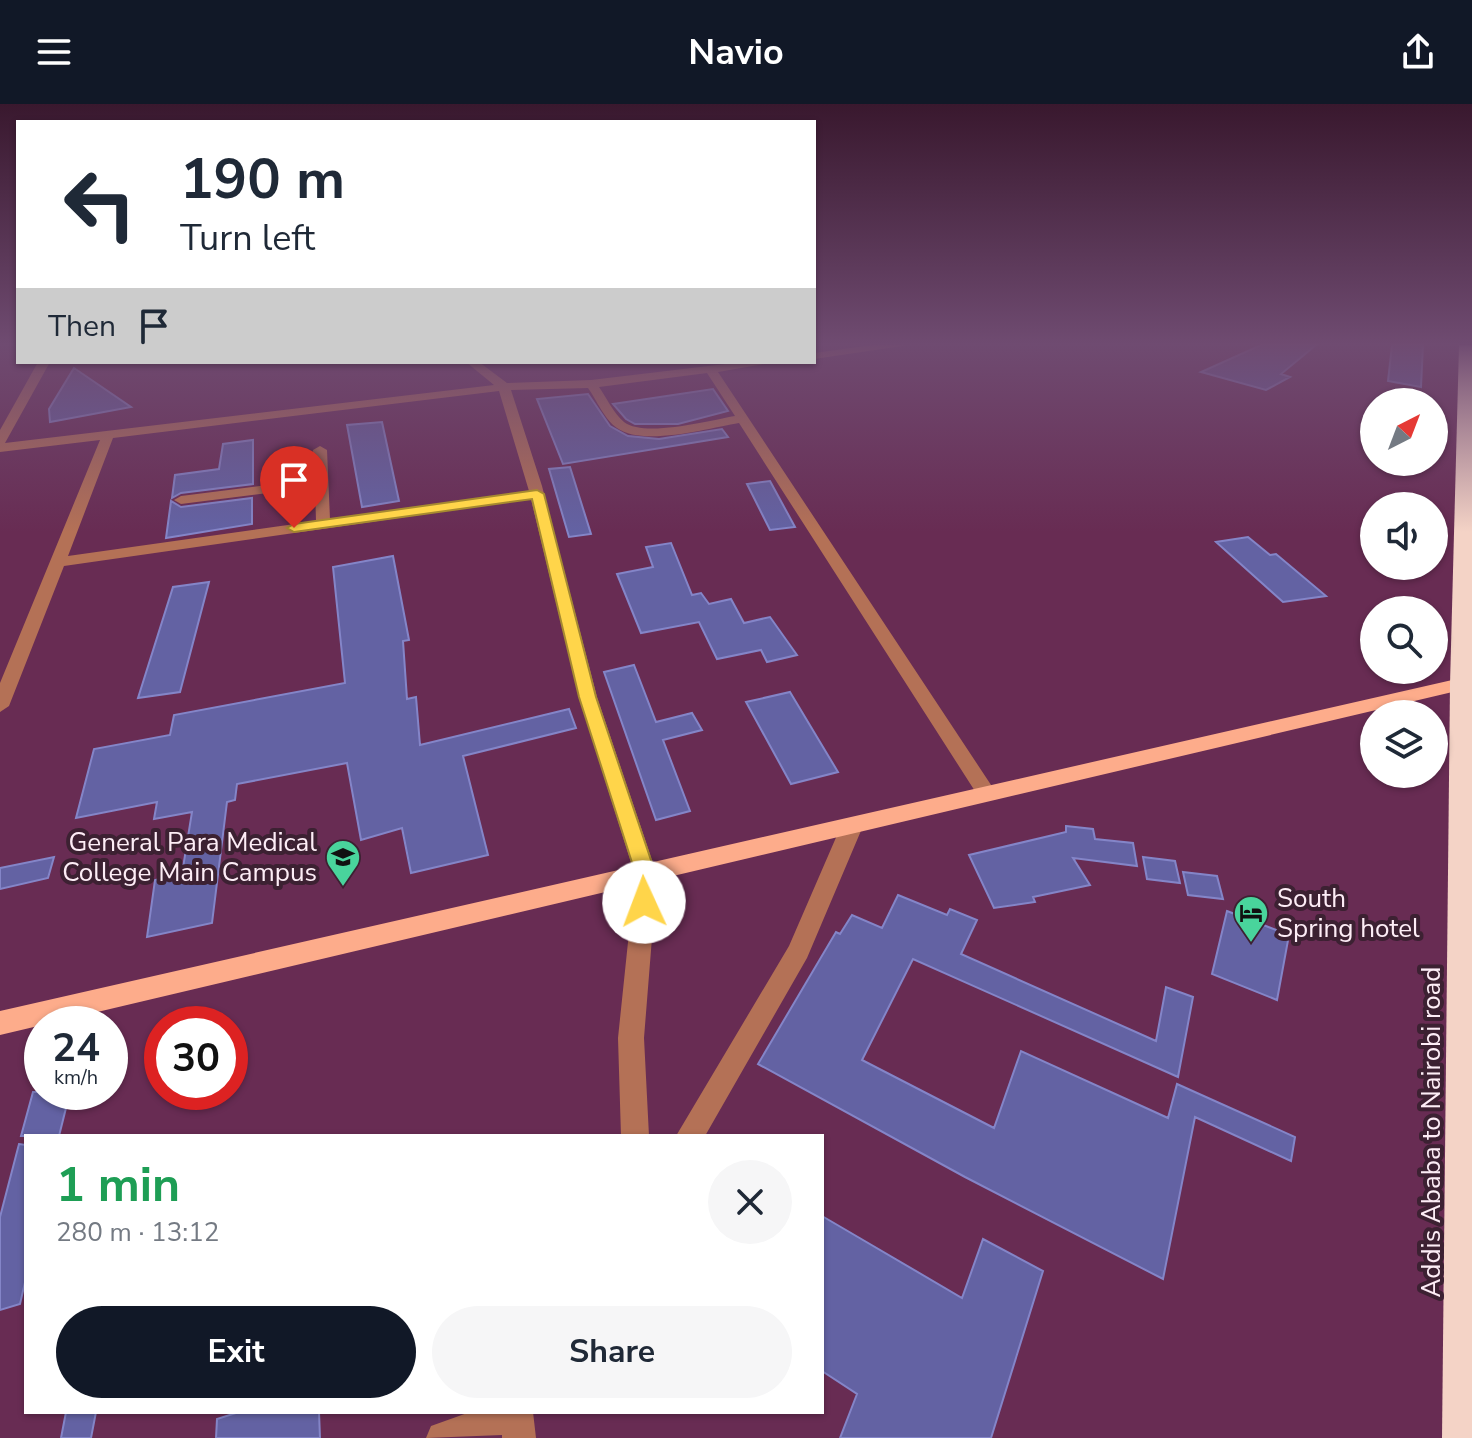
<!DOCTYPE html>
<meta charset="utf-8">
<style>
:root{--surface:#fff;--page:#f6f6f7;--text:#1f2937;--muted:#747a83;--accent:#111827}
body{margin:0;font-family:"Nunito Sans",sans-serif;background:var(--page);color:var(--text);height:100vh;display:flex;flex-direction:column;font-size:30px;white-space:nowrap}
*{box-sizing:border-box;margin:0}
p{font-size:26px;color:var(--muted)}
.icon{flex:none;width:44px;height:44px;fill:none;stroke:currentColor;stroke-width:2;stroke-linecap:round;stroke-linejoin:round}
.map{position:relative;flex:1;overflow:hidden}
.sheet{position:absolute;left:24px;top:1030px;width:800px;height:280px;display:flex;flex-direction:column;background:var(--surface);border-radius:0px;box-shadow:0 2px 6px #0004}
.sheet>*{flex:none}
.hud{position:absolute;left:16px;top:16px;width:800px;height:244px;border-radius:0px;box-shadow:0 2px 6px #0004;background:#fff;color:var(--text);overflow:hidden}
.needle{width:52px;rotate:42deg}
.controls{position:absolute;left:1360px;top:284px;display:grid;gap:16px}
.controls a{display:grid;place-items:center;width:88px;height:88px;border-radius:50%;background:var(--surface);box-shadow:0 2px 6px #0004;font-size:40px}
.speed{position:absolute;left:24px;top:902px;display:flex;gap:16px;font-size:40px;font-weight:700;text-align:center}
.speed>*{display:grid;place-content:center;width:104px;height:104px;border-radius:50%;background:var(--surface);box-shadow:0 2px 6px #0004;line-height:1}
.speed small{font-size:20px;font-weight:400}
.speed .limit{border:12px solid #d22;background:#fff;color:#111}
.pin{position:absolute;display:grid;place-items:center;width:68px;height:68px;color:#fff;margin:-82px -34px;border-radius:50% 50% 50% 0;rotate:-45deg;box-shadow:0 0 8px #0007}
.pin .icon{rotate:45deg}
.me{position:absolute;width:88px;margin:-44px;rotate:358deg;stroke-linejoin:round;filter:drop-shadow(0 0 6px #0008)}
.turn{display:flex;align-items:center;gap:28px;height:168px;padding:0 32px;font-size:36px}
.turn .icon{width:104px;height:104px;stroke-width:2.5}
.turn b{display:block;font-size:56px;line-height:68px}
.then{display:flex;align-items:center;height:76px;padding:0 32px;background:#0003;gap:16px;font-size:30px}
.round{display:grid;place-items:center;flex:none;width:84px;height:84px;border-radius:42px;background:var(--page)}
.summary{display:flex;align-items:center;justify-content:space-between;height:136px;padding:0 32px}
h1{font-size:48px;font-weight:700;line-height:60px;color:#1e9e55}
.primary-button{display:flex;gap:16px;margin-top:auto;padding:16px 32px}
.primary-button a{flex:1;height:92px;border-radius:48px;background:var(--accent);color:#fff;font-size:32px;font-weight:700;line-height:92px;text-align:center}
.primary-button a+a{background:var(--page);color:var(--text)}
header{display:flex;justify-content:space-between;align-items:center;height:104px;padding:0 32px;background:var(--accent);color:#fff;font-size:36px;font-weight:700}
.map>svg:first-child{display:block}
</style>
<header><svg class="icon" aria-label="menu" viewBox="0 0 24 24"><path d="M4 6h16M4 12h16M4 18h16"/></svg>Navio<svg class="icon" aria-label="share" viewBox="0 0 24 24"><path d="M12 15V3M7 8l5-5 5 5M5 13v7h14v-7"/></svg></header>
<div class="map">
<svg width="1472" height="1334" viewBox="0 0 1472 1334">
<rect width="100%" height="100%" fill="#682c53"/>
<!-- building -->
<path fill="#6362a3" stroke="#8485c8" stroke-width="2" d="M 1261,241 L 1316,241 L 1281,270 L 1290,273 L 1266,286 L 1201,268 Z
M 1392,241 L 1423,241 L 1421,283 L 1388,277 Z
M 74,264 L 131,303 L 50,318 L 49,305 Z
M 713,285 L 728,307 L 678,320 L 635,320 L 626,315 L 613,300 Z
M 588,290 L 610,322 L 628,332 L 659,335 L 722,325 L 728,333 L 563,360 L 537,295 Z
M 382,318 L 399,397 L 362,403 L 347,321 Z
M 253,336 L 253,380 L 181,389 L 172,394 L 175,371 L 219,365 L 223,340 Z
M 570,363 L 591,430 L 569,433 L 549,365 Z
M 770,377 L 795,423 L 770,426 L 747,380 Z
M 252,394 L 252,420 L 166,434 L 171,397 L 181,403 Z
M 1248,433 L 1270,451 L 1276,450 L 1326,492 L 1283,498 L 1216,438 Z
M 671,439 L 692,491 L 701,489 L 709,500 L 731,495 L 744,519 L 770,513 L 797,551 L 767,558 L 761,546 L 717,555 L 699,518 L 641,529 L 617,470 L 653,463 L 646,443 Z
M 393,452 L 409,536 L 403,537 L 407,595 L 416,593 L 420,641 L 569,605 L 576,624 L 463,652 L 488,751 L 411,769 L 402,724 L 361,736 L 347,659 L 237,680 L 235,696 L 227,698 L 212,819 L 147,833 L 155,776 L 182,770 L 192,708 L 154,715 L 157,698 L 76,714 L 94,645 L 170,631 L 174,611 L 345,579 L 333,463 Z
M 209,478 L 180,588 L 138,594 L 173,483 Z
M 634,561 L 656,618 L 692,609 L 702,626 L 663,636 L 690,707 L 656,716 L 604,568 Z
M 790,588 L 838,668 L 791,680 L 746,598 Z
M 1066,722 L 1093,725 L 1095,735 L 1133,739 L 1137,762 L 1073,754 L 1090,781 L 1033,793 L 1035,798 L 994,804 L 969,751 L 1066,728 Z
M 54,753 L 48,774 L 0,785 L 0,764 Z
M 1143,753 L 1175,757 L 1180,779 L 1147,775 Z
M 1183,768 L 1217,772 L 1223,795 L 1188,791 Z
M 898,791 L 947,811 L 950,805 L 977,816 L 961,850 L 1156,937 L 1166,883 L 1193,893 L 1178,973 L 913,855 L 862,956 L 994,1024 L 1021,947 L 1168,1014 L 1177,980 L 1295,1033 L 1291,1057 L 1195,1013 L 1163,1175 L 965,1073 L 758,960 L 836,828 L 840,830 L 852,811 L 882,824 Z
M 1227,807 L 1289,831 L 1277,896 L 1212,870 Z
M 33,988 L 70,988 L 59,1032 L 21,1032 Z
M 19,1040 L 26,1041 L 26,1174 L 20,1200 L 0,1206 L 0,1113 Z
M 822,1112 L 962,1194 L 983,1135 L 1043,1167 L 991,1334 L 840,1334 L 857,1290 L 822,1267 Z
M 66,1308 L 96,1308 L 91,1334 L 61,1334 Z
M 239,1308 L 319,1308 L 320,1334 L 216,1334 L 217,1315 Z"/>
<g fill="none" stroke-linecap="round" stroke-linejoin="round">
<!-- minor -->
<path fill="#b47156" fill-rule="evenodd" d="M 873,241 L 909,241 L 814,255 L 814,249 Z
M 38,258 L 50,258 L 5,339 L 494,281 L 466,258 L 479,258 L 507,279 L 591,276 L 742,258 L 776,258 L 718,268 L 997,690 L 994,695 L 980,695 L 739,319 C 709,324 643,343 617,324 C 605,316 596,295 588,284 L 511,286 L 542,382 L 597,593 L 657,771 L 644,934 L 649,1032 L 621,1032 L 618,934 L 635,771 L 579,593 L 531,395 L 64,462 L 9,602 L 0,608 L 0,579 L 100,336 L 0,348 L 0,326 ZM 707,269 L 735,312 C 711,316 645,334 624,318 C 614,310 606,293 599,283 ZM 499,287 L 529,387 L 330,415 L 327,346 L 320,342 L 313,346 L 314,375 L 181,392 L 174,396 L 181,400 L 315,383 L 316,417 L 68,452 L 113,334 Z
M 852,714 L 859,716 L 863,722 L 807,854 L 705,1032 L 676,1032 L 789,842 L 841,722 L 845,716 Z
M 470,1308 L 533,1308 L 536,1334 L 502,1334 L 502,1331 L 426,1334 L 431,1322 Z"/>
<!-- major -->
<path fill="#fdac8b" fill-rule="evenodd" d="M 1461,574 L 1472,577 L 1472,589 L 1461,586 L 0,931 L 0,907 Z"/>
<!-- highway -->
<path fill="#f4d3c6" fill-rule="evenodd" d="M 1459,241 L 1472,241 L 1472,1334 L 1442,1334 L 1450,580 Z"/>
</g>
<!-- sky -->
<linearGradient id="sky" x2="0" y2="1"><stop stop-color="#39182e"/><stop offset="0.56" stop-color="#6f4b71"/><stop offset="1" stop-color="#6f4b71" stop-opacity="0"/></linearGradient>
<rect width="1472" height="428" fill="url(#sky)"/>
<!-- route -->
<path fill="#ffd54a" stroke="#a68a30" stroke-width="2" d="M 537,386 L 544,390 L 596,593 L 656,771 L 654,798 L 644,806 L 633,798 L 636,771 L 579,593 L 532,395 L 294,428 L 287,424 L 294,420 Z"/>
<!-- icons -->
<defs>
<g id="university-pin" transform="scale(1.8)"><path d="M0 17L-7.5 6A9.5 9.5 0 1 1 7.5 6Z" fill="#49d49c" stroke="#3c2132"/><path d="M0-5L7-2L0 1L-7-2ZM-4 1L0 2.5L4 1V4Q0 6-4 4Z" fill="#111"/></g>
<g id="hotel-pin" transform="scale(1.8)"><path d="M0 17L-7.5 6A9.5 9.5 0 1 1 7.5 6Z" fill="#49d49c" stroke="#3c2132"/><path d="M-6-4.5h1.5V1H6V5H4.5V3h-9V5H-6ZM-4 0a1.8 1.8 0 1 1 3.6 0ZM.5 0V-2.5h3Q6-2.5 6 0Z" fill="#111"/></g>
</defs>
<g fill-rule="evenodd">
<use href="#university-pin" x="343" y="753"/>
<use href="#hotel-pin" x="1251" y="809"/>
</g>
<g text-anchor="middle" stroke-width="8" stroke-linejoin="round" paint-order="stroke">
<!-- poi labels -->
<g font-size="26" fill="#fdedf6" stroke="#3c2132" text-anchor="end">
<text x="317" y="747">General Para Medical<tspan x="317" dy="30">College Main Campus</tspan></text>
<text x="1277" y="803" text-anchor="start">South<tspan x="1277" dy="30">Spring hotel</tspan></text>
</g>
<!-- street labels -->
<g font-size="26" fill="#fdedf6" stroke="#3c2132">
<text transform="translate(1431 1028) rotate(-90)" y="9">Addis Ababa to Nairobi road</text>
</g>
</g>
</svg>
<div class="controls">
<a><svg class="needle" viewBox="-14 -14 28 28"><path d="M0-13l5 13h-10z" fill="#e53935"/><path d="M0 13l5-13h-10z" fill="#747a83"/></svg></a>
<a><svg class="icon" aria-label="sound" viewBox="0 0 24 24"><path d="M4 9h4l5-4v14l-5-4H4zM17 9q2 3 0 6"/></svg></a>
<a><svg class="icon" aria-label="search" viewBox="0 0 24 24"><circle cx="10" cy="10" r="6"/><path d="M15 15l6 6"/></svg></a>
<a><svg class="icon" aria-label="layers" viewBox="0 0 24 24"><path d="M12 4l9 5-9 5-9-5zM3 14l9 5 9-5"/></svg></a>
</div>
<div class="speed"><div>24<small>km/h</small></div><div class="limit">30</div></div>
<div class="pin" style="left:294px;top:424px;background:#d93025"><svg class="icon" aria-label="arrive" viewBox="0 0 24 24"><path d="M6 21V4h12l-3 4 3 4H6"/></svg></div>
<svg class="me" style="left:644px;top:798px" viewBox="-20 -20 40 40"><circle r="19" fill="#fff"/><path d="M0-13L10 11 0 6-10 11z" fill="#ffd54a"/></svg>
<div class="hud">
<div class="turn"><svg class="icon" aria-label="left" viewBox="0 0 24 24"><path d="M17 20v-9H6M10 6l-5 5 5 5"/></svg><div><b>190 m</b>Turn left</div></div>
<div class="then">Then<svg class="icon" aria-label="arrive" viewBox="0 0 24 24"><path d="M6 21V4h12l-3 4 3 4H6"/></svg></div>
</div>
<section class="sheet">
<div class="summary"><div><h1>1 min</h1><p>280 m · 13:12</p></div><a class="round"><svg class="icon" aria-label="close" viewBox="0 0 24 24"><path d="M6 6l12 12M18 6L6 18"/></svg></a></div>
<div class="primary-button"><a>Exit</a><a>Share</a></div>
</section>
</div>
